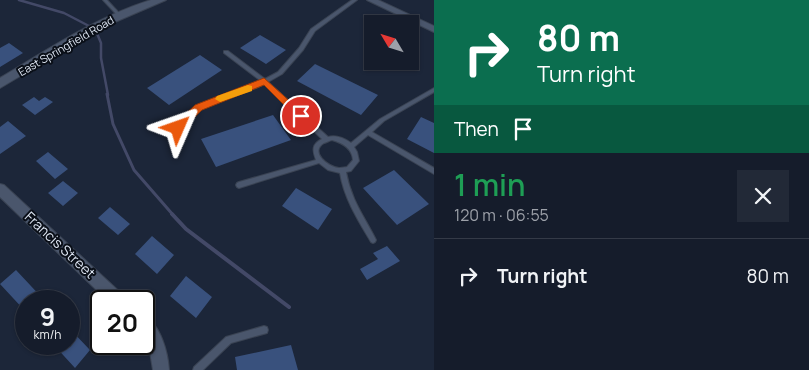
<!DOCTYPE html>
<meta charset="utf-8">
<style>
:root{--surface:#151c2b;--page:#222937;--text:#f1f3f6;--muted:#9da1a9;--line:#343a47}
body{margin:0;font-family:Manrope,sans-serif;background:var(--page);color:var(--text);height:100vh;display:flex;flex-direction:column;font-size:19px;white-space:nowrap}
*{box-sizing:border-box;margin:0}
p{font-size:16px;color:var(--muted)}
.icon{flex:none;width:28px;height:28px;fill:none;stroke:currentColor;stroke-width:2;stroke-linecap:round;stroke-linejoin:round}
.map{position:relative;flex:1;overflow:hidden}
.details{display:flex;flex-direction:column;background:var(--surface);width:375px}
.details>*{flex:none}
.hud{background:#0b6e4f;color:#fff;overflow:hidden}
.needle{width:32px;rotate:308deg}
.buttons{position:absolute;left:364px;top:15px;display:grid;gap:10px}
.buttons a{display:grid;place-items:center;width:55px;height:55px;border-radius:0px;background:var(--surface);box-shadow:0 1px 4px #0004,0 0 0 1px var(--line);font-size:25px}
.speed{position:absolute;left:15px;top:290px;display:flex;gap:10px;font-size:25px;font-weight:700;text-align:center}
.speed>*{display:grid;place-content:center;width:65px;height:65px;border-radius:50%;background:var(--surface);box-shadow:0 1px 4px #0004,0 0 0 1px var(--line);line-height:1}
.speed small{font-size:12px;font-weight:400}
.speed .limit{border:2px solid #111;border-radius:8px;background:#fff;color:#111}
.pin{position:absolute;display:grid;place-items:center;width:42px;height:42px;color:#fff;margin:-21px;border:2px solid #fff;border-radius:50%;box-shadow:0 1px 5px #0007}
.me{position:absolute;width:55px;margin:-28px;rotate:47deg;stroke-linejoin:round;filter:drop-shadow(0 0 4px #0008)}
.turn{display:flex;align-items:center;gap:18px;height:105px;padding:0 20px;font-size:22px}
.turn .icon{width:65px;height:65px;stroke-width:2.5}
.turn b{display:block;font-size:35px;line-height:42px}
.then{display:flex;align-items:center;height:48px;padding:0 20px;background:#0003;gap:10px;font-size:19px}
.round{display:grid;place-items:center;flex:none;width:52px;height:52px;border-radius:0px;background:var(--page)}
.head{display:flex;align-items:center;justify-content:space-between;height:85px;padding:0 20px}
h1{font-size:30px;font-weight:600;line-height:38px;color:#1e9e55}
ul{padding:0;list-style:none}
li{display:flex;align-items:center;gap:15px;height:75px;padding:0 20px;border-top:1px solid var(--line)}
li div{flex:1}
li b{display:block;font-size:19px}
li em{font-style:normal}
main{display:flex;flex:1;min-height:0}
.map>svg:first-child{display:block}
</style>
<main>
<div class="map">
<svg width="434" height="370" viewBox="0 0 434 370">
<rect width="100%" height="100%" fill="#1c2639"/>
<g fill="none" stroke-linecap="round" stroke-linejoin="round">
<!-- stream-far2 -->
<path stroke="#434967" stroke-width="2.5" d="M 19,0 L 64,13 L 89,26
M 96,31 L 101,43 L 101,58 L 108,95"/>
<!-- stream-far1 -->
<path stroke="#434967" stroke-width="3" d="M 107,94 L 113,124 L 134,170 L 174,216"/>
<!-- stream -->
<path stroke="#434967" stroke-width="4" d="M 172,214 L 186,229 L 289,307"/>
</g>
<!-- building -->
<path fill="#39517d" d="M 260,35 L 286,50 L 266,64 L 240,48 Z
M 9,43 L 23,53 L 0,67 L 0,48 Z
M 200,55 L 222,70 L 169,105 L 147,88 Z
M 315,64 L 378,95 L 361,115 L 297,81 Z
M 34,97 L 39,101 L 45,97 L 53,102 L 35,115 L 22,105 Z
M 273,115 L 291,140 L 216,167 L 201,139 Z
M 421,117 L 434,123 L 434,153 L 407,139 Z
M 8,121 L 26,136 L 0,154 L 0,127 Z
M 48,152 L 68,169 L 55,179 L 36,161 Z
M 394,170 L 429,204 L 397,225 L 363,188 Z
M 63,181 L 78,193 L 63,206 L 48,193 Z
M 296,188 L 332,209 L 318,230 L 282,206 Z
M 110,207 L 130,224 L 118,235 L 98,218 Z
M 152,236 L 174,255 L 157,274 L 135,254 Z
M 387,246 L 400,261 L 367,280 L 360,269 L 378,259 L 373,253 Z
M 16,270 L 45,301 L 26,301 L 26,312 L 0,284 Z
M 186,276 L 212,297 L 196,318 L 170,296 Z
M 69,328 L 90,350 L 75,368 L 53,344 L 69,344 Z
M 291,345 L 298,370 L 237,370 L 235,357 Z"/>
<g fill="none" stroke-linecap="round" stroke-linejoin="round">
<!-- lane casing -->
<g stroke="#3a4353" stroke-width="2">
<path id="lane" d="M 103,0 L 107,0 L 120,14 L 120,16 L 118,16 Z
M 352,0 L 357,0 L 315,31 L 303,50 L 282,74 L 268,82 L 328,137 C 335,135 344,138 351,143 L 380,119 L 434,88 L 434,92 L 384,121 L 372,132 L 434,168 L 434,174 L 368,135 L 354,147 L 357,152 L 359,161 L 351,171 L 346,172 C 351,200 364,216 376,240 L 375,242 L 373,243 L 371,242 C 358,220 344,198 340,173 L 328,170 L 319,163 L 239,188 L 237,187 L 236,185 L 237,183 L 239,182 L 316,160 C 312,150 312,144 322,139 L 264,84 L 256,88 L 201,109 L 180,130 L 176,130 L 175,128 L 197,107 L 252,86 L 261,81 L 224,53 L 224,51 L 228,51 L 265,79 L 278,72 L 299,48 L 311,29 ZM 332,140 C 343,143 352,148 353,160 L 347,167 C 347,167 340,168 339,168 C 328,167 309,152 324,143 C 325,143 331,140 332,140 Z
M 264,326 L 267,327 L 268,330 L 267,333 L 231,343 L 203,370 L 193,370 L 194,367 L 226,337 Z"/>
</g>
<!-- street casing -->
<g stroke="#3a4353" stroke-width="2">
<path id="street" d="M 367,0 L 378,0 L 434,26 L 434,32 Z
M 0,184 L 4,185 L 124,296 L 127,301 L 108,301 L 0,197 Z
M 144,317 C 161,324 168,354 169,370 L 153,370 L 150,352 L 144,339 Z"/>
</g>
<!-- secondary casing -->
<g stroke="#3a4353" stroke-width="2">
<path id="secondary" d="M 151,0 L 166,0 L 101,28 L 0,88 L 0,78 C 49,49 96,17 151,0 Z"/>
</g>
<!-- lane -->
<use href="#lane" fill="#4a566c" fill-rule="evenodd"/>
<!-- street -->
<use href="#street" fill="#4a566c" fill-rule="evenodd"/>
<!-- secondary -->
<use href="#secondary" fill="#4a566c" fill-rule="evenodd"/>
</g>
<!-- route -->
<path fill="#ea580c" stroke="#983908" d="M 264,78 L 304,114 L 304,119 L 298,119 L 264,85 L 202,110 L 181,130 L 174,130 L 174,125 L 195,105 Z"/>
<!-- slow -->
<path fill="#f59e0b" d="M 248,85 L 252,86 L 252,91 L 220,102 L 215,99 L 217,96 Z"/>
<g text-anchor="middle" stroke-width="4" stroke-linejoin="round" paint-order="stroke">
<!-- far-street labels -->
<g font-size="11" fill="#dee6f3" stroke="#0a0f18">
<text transform="translate(66 46) rotate(-30)" y="4">East Springfield Road</text>
</g>
<!-- street labels -->
<g font-size="14" fill="#dee6f3" stroke="#0a0f18">
<text transform="translate(60 245) rotate(43)" y="5">Francis Street</text>
</g>
</g>
</svg>
<div class="buttons">
<a><svg class="needle" viewBox="-14 -14 28 28"><path d="M0-13l5 13h-10z" fill="#e53935"/><path d="M0 13l5-13h-10z" fill="#9da1a9"/></svg></a>
</div>
<div class="speed"><div>9<small>km/h</small></div><div class="limit">20</div></div>
<div class="pin" style="left:301px;top:116px;background:#d93025"><svg class="icon" aria-label="arrive" viewBox="0 0 24 24"><path d="M6 21V4h12l-3 4 3 4H6"/></svg></div>
<svg class="me" style="left:178px;top:128px" viewBox="-20 -20 40 40"><path d="M0-17L14 15 0 8-14 15z" fill="#ea580c" stroke="#fff" stroke-width="4"/></svg>
</div>
<section class="details">
<div class="hud">
<div class="turn"><svg class="icon" aria-label="right" viewBox="0 0 24 24"><path d="M7 20v-9h11M14 6l5 5-5 5"/></svg><div><b>80 m</b>Turn right</div></div>
<div class="then">Then<svg class="icon" aria-label="arrive" viewBox="0 0 24 24"><path d="M6 21V4h12l-3 4 3 4H6"/></svg></div>
</div>
<div class="head"><div><h1>1 min</h1><p>120 m · 06:55</p></div><a class="round"><svg class="icon" aria-label="close" viewBox="0 0 24 24"><path d="M6 6l12 12M18 6L6 18"/></svg></a></div>
<ul>
<li><svg class="icon" aria-label="right" viewBox="0 0 24 24"><path d="M7 20v-9h11M14 6l5 5-5 5"/></svg><div><b>Turn right</b></div><em>80 m</em></li>
</ul>
</section>
</main>
